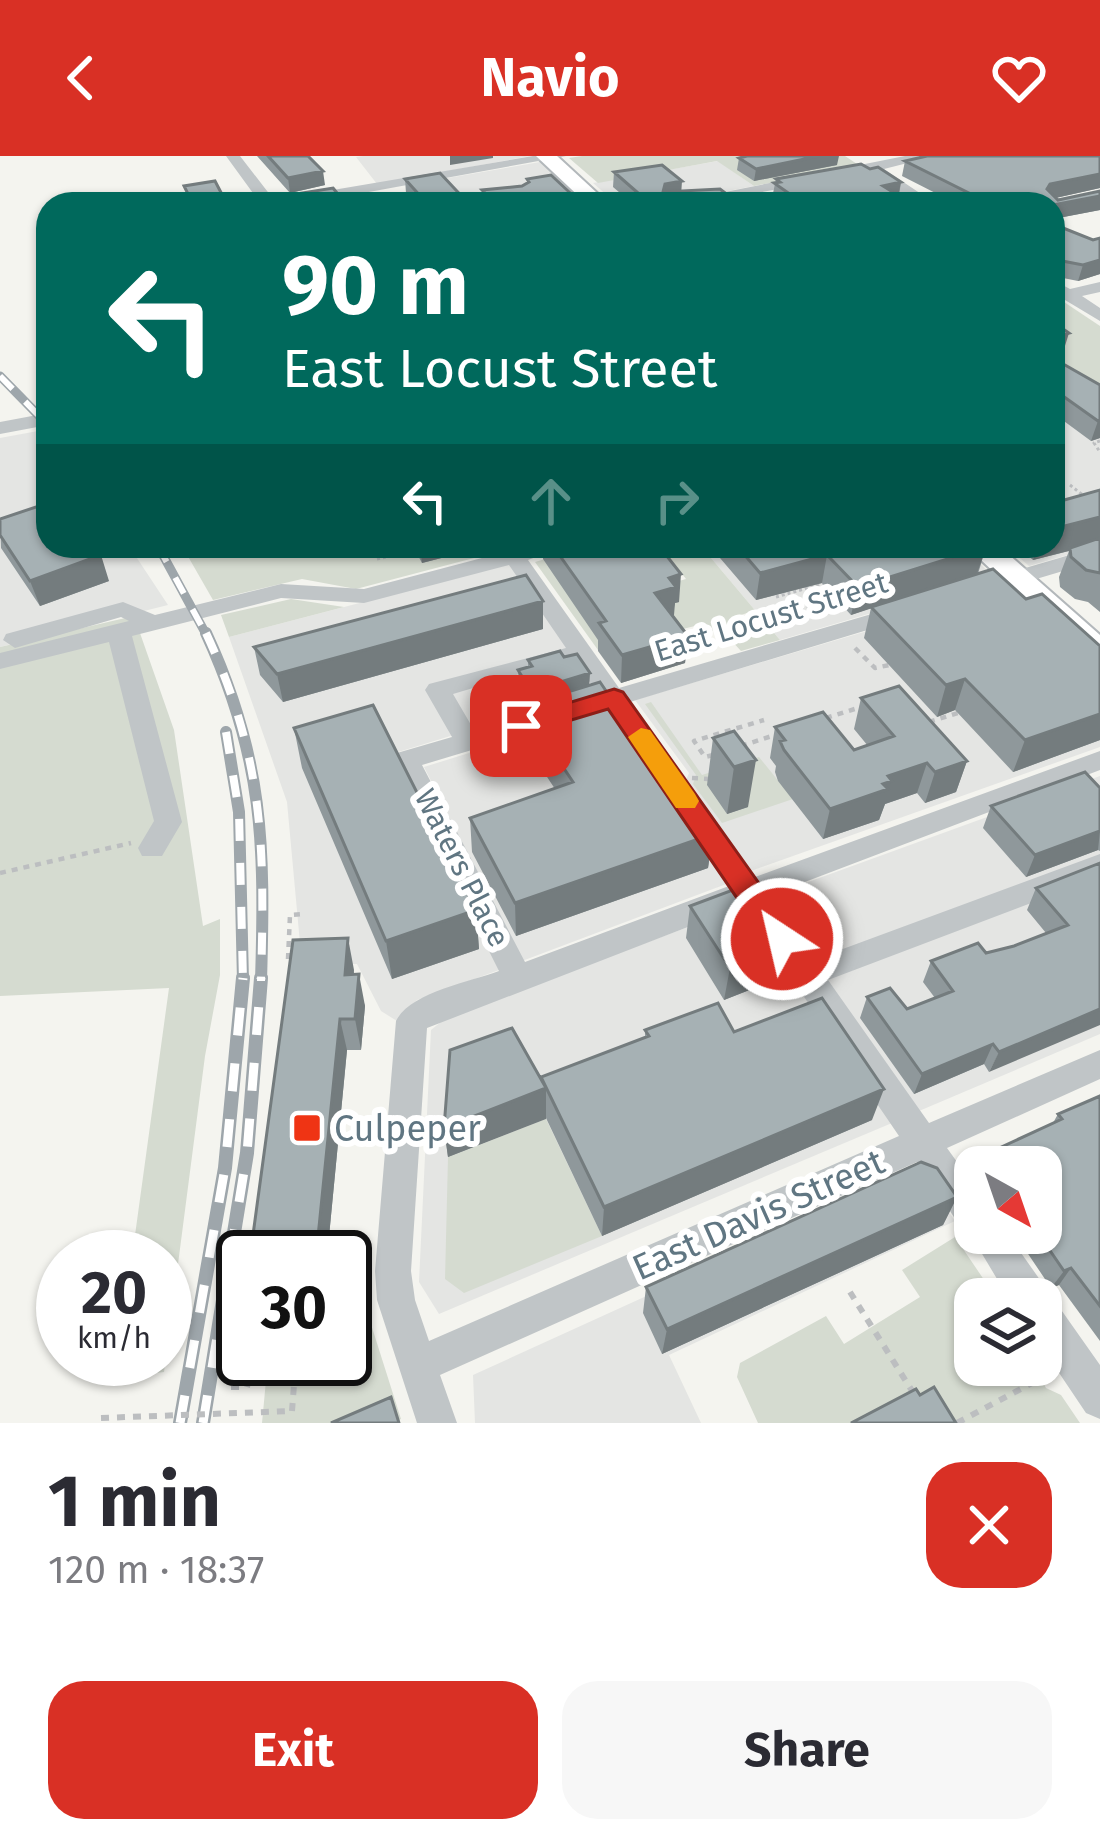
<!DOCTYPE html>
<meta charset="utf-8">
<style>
:root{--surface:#fff;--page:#f7f7f7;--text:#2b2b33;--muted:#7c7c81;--accent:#d93025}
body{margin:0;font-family:"Fira Sans",sans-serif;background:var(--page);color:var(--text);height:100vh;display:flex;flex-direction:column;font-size:45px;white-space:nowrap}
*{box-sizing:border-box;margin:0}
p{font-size:39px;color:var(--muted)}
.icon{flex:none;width:66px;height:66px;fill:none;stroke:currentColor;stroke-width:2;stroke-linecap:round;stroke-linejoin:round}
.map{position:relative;height:1267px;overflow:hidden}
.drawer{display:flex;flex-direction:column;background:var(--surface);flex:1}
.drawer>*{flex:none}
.banner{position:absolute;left:36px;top:36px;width:1029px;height:366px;border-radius:36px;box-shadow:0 3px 9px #0004;background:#00695c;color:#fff;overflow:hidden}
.needle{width:78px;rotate:140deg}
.tools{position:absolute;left:954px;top:990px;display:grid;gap:24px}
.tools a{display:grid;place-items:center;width:108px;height:108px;border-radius:24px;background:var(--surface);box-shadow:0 3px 9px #0004;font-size:60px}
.speed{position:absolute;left:36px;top:1074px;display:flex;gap:24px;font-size:60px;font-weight:700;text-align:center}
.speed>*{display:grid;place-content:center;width:156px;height:156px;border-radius:50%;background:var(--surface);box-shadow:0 3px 9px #0004;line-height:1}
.speed small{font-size:30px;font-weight:400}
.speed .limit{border:6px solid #111;border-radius:18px;background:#fff;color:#111}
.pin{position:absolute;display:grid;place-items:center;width:102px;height:102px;color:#fff;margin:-51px;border-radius:24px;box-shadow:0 6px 18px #0006}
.me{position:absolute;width:132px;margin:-66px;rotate:325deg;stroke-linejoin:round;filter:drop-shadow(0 0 9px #0008)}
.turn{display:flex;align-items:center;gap:42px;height:252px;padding:0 48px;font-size:54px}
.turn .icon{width:156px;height:156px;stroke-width:2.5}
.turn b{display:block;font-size:84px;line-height:102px}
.lanes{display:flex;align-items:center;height:114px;padding:0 48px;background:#0003;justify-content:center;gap:60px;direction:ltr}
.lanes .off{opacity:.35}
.round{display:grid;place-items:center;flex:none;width:126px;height:126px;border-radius:36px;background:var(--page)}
.headline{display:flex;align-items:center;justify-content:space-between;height:204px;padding:0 48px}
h1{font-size:72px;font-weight:700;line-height:90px}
.action{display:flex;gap:24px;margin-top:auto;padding:24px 48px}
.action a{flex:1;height:138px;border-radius:36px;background:var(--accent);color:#fff;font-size:48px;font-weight:700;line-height:138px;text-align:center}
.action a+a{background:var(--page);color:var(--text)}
header{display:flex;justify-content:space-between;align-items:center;height:156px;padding:0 48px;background:var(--accent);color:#fff;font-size:54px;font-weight:700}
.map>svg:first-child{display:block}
</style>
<header><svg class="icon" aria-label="back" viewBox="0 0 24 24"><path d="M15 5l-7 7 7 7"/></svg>Navio<svg class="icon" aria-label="heart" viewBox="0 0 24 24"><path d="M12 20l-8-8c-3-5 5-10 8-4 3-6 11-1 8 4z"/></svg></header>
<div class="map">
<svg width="1100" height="1267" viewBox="0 0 1100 1267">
<rect width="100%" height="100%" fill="#f4f4ef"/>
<!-- built -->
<path fill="#e4e5e3" d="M 530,0 L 377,28 L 356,1 L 363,0 Z
M 718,5 L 754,30 L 659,48 L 617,48 L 593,27 Z
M 540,6 L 587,48 L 467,48 L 442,23 Z
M 1053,227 L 1100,244 L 1100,390 L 1029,410 L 1006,390 L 1053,390 Z
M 38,275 L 48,286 L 48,390 L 129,390 L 168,449 L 0,491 L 0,282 Z
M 701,390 L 961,390 L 994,421 L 780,484 Z
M 509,408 L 597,535 L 395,597 L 499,814 L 417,844 L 397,865 L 381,855 L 357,808 L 302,809 L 287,646 L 229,481 Z
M 1008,433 L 1100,517 L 1100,591 L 748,716 L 685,627 L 689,617 L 635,544 Z
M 611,553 L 729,727 L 522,805 L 424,611 Z
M 1100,620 L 1100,878 L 919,955 L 767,741 Z
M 747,749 L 892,967 L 439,1158 L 419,1126 L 431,874 L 447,861 Z
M 921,1015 L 955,1065 L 669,1199 L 701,1267 L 475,1267 L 473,1219 Z"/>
<!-- green -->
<path fill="#d5dbd0" d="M 582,0 L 845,0 L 860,10 L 754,30 L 717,5 L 598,27 L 569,2 Z
M 1064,146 L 1100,170 L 1100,244 L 1053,227 L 1053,149 Z
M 182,390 L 488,390 L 493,397 L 356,433 L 302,423 L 213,444 Z
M 590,390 L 651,433 L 686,423 L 665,396 L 701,390 L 780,484 L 741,495 L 729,482 L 760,473 L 747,457 L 735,461 L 739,467 L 709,476 L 703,468 L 598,494 L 535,406 Z
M 291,443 L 344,451 L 229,481 L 221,459 Z
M 134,460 L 174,574 L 203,770 L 220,763 L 220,819 L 205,900 L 164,1216 L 115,1222 L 118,1203 L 165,1203 L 165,1101 L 132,1101 L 169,832 L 0,840 L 0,491 Z
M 651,546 L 702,619 L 759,601 L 793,643 L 722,667 L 693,628 L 696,619 L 645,548 Z
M 546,963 L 602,1080 L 464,1137 L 445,1123 L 448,1001 Z
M 955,1081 L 997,1143 L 975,1143 L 975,1209 L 1033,1209 L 1046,1232 L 1061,1239 L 1080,1267 L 758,1267 L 737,1221 L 740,1207 L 826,1160 L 844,1188 L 920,1141 L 902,1114 Z
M 369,1162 L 401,1263 L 391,1267 L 262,1267 L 268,1203 L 345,1203 L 345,1165 Z"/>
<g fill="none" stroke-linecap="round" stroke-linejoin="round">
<!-- major casing -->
<g stroke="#b3b8bb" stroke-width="4">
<path id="major" d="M 536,0 L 557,0 L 609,48 L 587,48 Z
M 966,390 L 999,390 L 1100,479 L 1100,508 L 1089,505 Z"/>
</g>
<!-- path-far2 -->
<path stroke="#bcbec0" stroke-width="3" stroke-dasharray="3 3" stroke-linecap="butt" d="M 1100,285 L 1094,287 L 1100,296
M 1070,329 L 1084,340
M 377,403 L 399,398
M 776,441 L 829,426
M 789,455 L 836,442"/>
<!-- path-far1 -->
<path stroke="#bcbec0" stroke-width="4.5" stroke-dasharray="6 6" stroke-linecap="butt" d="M 855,492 L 875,512 L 894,508
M 826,562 L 861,551
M 929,566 L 958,557
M 741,590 L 775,579
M 713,599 L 705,601 L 694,585 L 764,564
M 692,622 L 709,623
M 0,717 L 131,687
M 288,803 L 290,759 L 303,758"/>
<!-- path -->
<path stroke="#bcbec0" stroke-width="6" stroke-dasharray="8 8" stroke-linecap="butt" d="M 345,1116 L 363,1116
M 850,1136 L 914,1238
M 231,1231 L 247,1231 L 253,1203
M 292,1255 L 296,1203
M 957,1267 L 1047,1219"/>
<!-- minor -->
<path fill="#c0c5c7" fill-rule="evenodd" d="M 226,0 L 240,0 L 274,44 L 533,0 L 566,0 L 303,48 L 261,48 Z
M 905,0 L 935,0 L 884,13 L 936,48 L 918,48 L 869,16 L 698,48 L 665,48 Z
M 1053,124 L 1070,133 L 1100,126 L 1100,136 L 1082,140 L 1100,152 L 1100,165 L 1065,144 L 1053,145 Z
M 48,257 L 48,269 L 0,278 L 0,266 Z
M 496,390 L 565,390 L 528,404 L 619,532 L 899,450 L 911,457 L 907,462 L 630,546 L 672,606 L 676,613 L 672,620 L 654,620 L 608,553 L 422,609 L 525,806 L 729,730 L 682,661 L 678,654 L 682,647 L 702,647 L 755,721 L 1100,595 L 1100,614 L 768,740 L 813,804 L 1100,698 L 1100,721 L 828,824 L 929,967 L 1100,894 L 1100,923 L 947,992 L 975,1031 L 975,1077 L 1007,1077 L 1100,1209 L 1100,1263 L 1086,1257 L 1041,1190 L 1041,1143 L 1009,1143 L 969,1076 L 962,1073 L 917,1006 L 440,1219 L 457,1267 L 417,1267 L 377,1144 L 375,1115 L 396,865 C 410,836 470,826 499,815 L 393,604 L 397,597 L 452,581 L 425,534 L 429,528 L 566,492 L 509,409 L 364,447 L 281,442 L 132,480 L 182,666 L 162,700 L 142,700 L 138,692 L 154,665 L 109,486 L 0,513 L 0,497 L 129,465 L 121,461 L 15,492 L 3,484 L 6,478 L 123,446 L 155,459 L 281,428 L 364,433 L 501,397 ZM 573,502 L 598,538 L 474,574 L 453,538 ZM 742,750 L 899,980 L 429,1185 L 415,1144 L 411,1115 L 427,872 Z
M 1100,390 L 1100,404 L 999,434 L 988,427 L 991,422 Z"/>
<!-- major -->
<use href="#major" fill="#fff" fill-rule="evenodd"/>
<!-- rail-far2 casing -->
<g stroke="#9ea6ab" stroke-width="9">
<path id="rail-far2" d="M 0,220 L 48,269
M 158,390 L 207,480"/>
</g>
<!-- rail-far1 casing -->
<g stroke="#9ea6ab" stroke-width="12">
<path id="rail-far1" d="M 206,477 C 264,602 265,690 261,825
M 226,576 L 239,656 L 243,825"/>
</g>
<!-- rail casing -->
<g stroke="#9ea6ab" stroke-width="14">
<path id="rail" d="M 180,1267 L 225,1012 L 243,822
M 203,1267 L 247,997 L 261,822"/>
</g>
<!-- rail-far2 -->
<use href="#rail-far2" stroke="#fff" stroke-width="6" stroke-dasharray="18" stroke-linecap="butt"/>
<!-- rail-far1 -->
<use href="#rail-far1" stroke="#fff" stroke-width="8" stroke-dasharray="22" stroke-linecap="butt"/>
<!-- rail -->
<use href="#rail" stroke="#fff" stroke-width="9" stroke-dasharray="28" stroke-linecap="butt"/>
<!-- path-bridge -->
<path stroke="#bcbec0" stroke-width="6" stroke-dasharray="8 8" stroke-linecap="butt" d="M 101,1262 L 292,1255"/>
</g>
<!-- wall -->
<path fill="#8f989b" d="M 257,0 L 308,0 L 325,29 L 290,37 Z
M 919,0 L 1100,0 L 1100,32 L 1056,42 L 1058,44 L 1100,35 L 1100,54 L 1053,63 L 1053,48 L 957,48 L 902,20 L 905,5 L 919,2 Z
M 739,2 L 837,9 L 754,25 L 737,14 Z
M 870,13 L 901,26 L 899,40 L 912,48 L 781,48 L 772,42 L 776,23 Z
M 614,16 L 681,35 L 740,48 L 633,48 L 613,31 Z
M 405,23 L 469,48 L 413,45 L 406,37 Z
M 527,23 L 582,48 L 483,48 L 482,34 L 522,30 L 527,27 Z
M 1053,68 L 1093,84 L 1100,82 L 1100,118 L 1078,125 L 1053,120 Z
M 1053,212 L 1100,229 L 1100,282 L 1091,285 L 1053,257 Z
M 1100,334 L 1100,456 L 1088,446 L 1075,443 L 1060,431 L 1059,421 L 1069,395 L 1033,404 L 1017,390 L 1053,390 L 1057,346 Z
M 0,363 L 109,425 L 40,450 L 1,392 Z
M 413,390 L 453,390 L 453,399 L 422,407 Z
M 543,390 L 687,390 L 664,396 L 679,446 L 675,447 L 672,460 L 688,480 L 685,507 L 621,527 L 598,495 L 598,484 L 543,403 Z
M 722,390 L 986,391 L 978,418 L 1026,443 L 1100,490 L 1100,584 L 1013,616 L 955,554 L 937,561 L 864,482 L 871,452 L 851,459 L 822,427 L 756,444 L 720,402 Z
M 543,445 L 543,473 L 283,546 L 260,519 L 254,491 Z
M 528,504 L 589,530 L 640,585 L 713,678 L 708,712 L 516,780 L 472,696 L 470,662 L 555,633 L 522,583 L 522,550 L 528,548 L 519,532 L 518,514 L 528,511 Z
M 861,542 L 967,605 L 956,636 L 925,647 L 917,637 L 885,648 L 879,664 L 823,683 L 778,625 L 775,616 L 776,610 L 770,602 L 775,571 L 854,594 L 868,590 L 854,573 Z
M 294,572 L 476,754 L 479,793 L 392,823 L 302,612 Z
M 734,575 L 748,651 L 727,658 L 707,629 L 713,582 Z
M 1100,632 L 1100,695 L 1098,694 L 1026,721 L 983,672 L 991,650 Z
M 1100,708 L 989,916 L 984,908 L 914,938 L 860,862 L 867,841 L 907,853 L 935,842 L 923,826 L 931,805 L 986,797 L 1014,790 L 1046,777 L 1027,754 L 1036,732 Z
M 690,750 L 788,790 L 780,822 L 724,844 L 686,782 Z
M 354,814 L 354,818 L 365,850 L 361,894 L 347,894 L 327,1101 L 250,1101 Z
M 645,874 L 734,876 L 872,964 L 602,1080 L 546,962 L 448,1001 L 444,972 L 541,923 L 645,882 Z
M 1100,940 L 1100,1185 L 1059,1129 L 1051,1132 L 1014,1077 L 1041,1077 L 1041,1011 L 978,1011 L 984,999 L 1053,967 L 1058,958 Z
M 957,1041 L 943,1069 L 662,1198 L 643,1157 L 646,1131 Z"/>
<!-- shaded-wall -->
<path fill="#747c7e" d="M 450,0 L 493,0 L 493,2 L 450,9 Z
M 819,0 L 839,0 L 837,9 L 754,25 L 756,13 Z
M 323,15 L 325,29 L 290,37 L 288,22 Z
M 1100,18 L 1100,32 L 1046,44 L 1047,33 L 1050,28 Z
M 682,25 L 681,40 L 662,48 L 665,28 Z
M 901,26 L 898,41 L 883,30 Z
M 1100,40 L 1100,54 L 1053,63 L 1053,49 Z
M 1100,104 L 1100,118 L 1078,125 L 1083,109 Z
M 1069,177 L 1064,193 L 1053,196 L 1053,181 Z
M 1100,264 L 1100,282 L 1091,285 L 1098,265 Z
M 1100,361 L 1100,387 L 1033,404 L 1038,390 L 1053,390 L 1053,373 Z
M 420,390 L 453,390 L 453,399 L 422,407 Z
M 646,390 L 687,390 L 645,401 Z
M 986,391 L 977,418 L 851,459 L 858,431 Z
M 101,399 L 109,425 L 40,450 L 30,425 Z
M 827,399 L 822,427 L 756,444 L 760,417 Z
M 681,418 L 679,446 L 675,447 L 674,459 L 653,465 L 655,437 L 669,422 Z
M 543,445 L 543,473 L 283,546 L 277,518 Z
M 688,480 L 685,507 L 621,527 L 622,499 Z
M 590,517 L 589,534 L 531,553 L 531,535 Z
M 965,523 L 955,554 L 937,561 L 946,529 Z
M 1100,558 L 1100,584 L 1013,616 L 1025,584 Z
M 756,604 L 748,651 L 727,658 L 734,611 Z
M 967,605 L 956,636 L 925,647 L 935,616 Z
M 927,607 L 917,637 L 885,648 L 879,664 L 823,683 L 830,653 L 888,620 Z
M 1100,675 L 1098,694 L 1026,721 L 1035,699 Z
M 713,678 L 708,712 L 516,780 L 515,747 Z
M 476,754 L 479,793 L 392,823 L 386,785 Z
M 348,782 L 354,814 L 351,850 L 345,819 Z
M 788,790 L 780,822 L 724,844 L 730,812 Z
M 359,818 L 365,850 L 361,894 L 355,863 Z
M 1100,853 L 1100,869 L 989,916 L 999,896 Z
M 340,863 L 347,894 L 327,1101 L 316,1101 Z
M 993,888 L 984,908 L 914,938 L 922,918 Z
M 546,932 L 546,963 L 448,1001 L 444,972 Z
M 884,933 L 872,964 L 602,1080 L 604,1051 Z
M 957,1041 L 943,1069 L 662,1198 L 667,1173 Z
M 1071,1112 L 1059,1129 L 1051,1132 L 1064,1115 Z"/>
<!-- building -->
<path fill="#a6b1b4" stroke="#747c7e" stroke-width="3" d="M 268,0 L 308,0 L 323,15 L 288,22 Z
M 747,0 L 819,0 L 756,13 L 739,2 Z
M 927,0 L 1100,0 L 1100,18 L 1050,28 L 1047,33 L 1058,44 L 1100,35 L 1100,40 L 1053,49 L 991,48 L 905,5 Z
M 861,8 L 870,13 L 878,11 L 901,26 L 883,30 L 912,48 L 804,48 L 774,27 L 780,26 L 776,23 Z
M 662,9 L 682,25 L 665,28 L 663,36 L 720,33 L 740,48 L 640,48 L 637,45 L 646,44 L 614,16 Z
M 440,17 L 469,48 L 396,48 L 423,43 L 405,23 Z
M 551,19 L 582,48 L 496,48 L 482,34 L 522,30 L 529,26 L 527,23 Z
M 215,25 L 227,48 L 193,48 L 184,30 Z
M 333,32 L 346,48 L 306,48 L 296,38 Z
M 1053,68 L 1093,84 L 1100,82 L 1100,104 L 1083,109 L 1057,104 L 1053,114 Z
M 1053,166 L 1069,177 L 1053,181 Z
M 1065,209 L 1100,229 L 1100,264 L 1098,265 L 1053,233 L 1053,212 Z
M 1100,334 L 1100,361 L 1053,373 L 1053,343 L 1057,346 Z
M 48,347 L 48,390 L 94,390 L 101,399 L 30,425 L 0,379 L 0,363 Z
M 1100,382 L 1100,417 L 1086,414 L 1071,401 L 1070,392 Z
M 553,390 L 659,390 L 681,418 L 669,422 L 676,431 L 655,437 L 688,480 L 622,499 L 599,467 L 606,465 Z
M 737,390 L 985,390 L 986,391 L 858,431 L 827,399 L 760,417 Z
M 993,413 L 1026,443 L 1042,438 L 1100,490 L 1100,558 L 1025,584 L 965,523 L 946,529 L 871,451 Z
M 526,419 L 543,445 L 277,518 L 254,491 Z
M 560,495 L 564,501 L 577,498 L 590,517 L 531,535 L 518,514 L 532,510 L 528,504 Z
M 600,526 L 640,585 L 647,583 L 713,678 L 515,747 L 470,662 L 573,626 L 522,550 Z
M 899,530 L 967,605 L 935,616 L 927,607 L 888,620 L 892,625 L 883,628 L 888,633 L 830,653 L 784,594 L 780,585 L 785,584 L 775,571 L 823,556 L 854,594 L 894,580 L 861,542 Z
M 373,549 L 476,754 L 386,785 L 294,572 Z
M 734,575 L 756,604 L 734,611 L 713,582 Z
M 1085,616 L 1100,632 L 1100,675 L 1035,699 L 991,650 Z
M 1100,707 L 1100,853 L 999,896 L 993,888 L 922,918 L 867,841 L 890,832 L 907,853 L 953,835 L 931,805 L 978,787 L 986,797 L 1014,790 L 1068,769 L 1036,732 Z
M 746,729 L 788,790 L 730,812 L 690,750 Z
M 348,782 L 345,819 L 359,818 L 355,863 L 340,863 L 316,1101 L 250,1101 L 293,784 Z
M 822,842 L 884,933 L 604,1051 L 541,921 L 649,880 L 645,874 L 718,847 L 734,876 Z
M 512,872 L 546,932 L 444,972 L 450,894 Z
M 1100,940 L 1100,1150 L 1071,1112 L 1064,1115 L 1038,1077 L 1041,1077 L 1041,1011 L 993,1011 L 984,999 L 1062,963 L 1058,958 Z
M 921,1006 L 937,1012 L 957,1041 L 667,1173 L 646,1131 Z
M 934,1231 L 956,1267 L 851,1267 L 916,1233 L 920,1239 Z
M 391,1241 L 399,1267 L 331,1267 Z"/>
<!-- route -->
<path fill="#d93025" stroke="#8d1f18" stroke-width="3" d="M 614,533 L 623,536 L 793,775 L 797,783 L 793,792 L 771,792 L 608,553 L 521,579 L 508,570 L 512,564 Z"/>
<!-- slow -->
<path fill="#f59e0b" d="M 641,572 L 650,574 L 695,638 L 699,645 L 695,652 L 676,652 L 632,587 L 628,581 Z"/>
<!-- markers -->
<rect fill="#ef3414" stroke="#fff" stroke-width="4.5" x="292" y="957" width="30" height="30" rx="6"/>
<g text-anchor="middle" stroke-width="12" stroke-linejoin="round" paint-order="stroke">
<!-- street labels -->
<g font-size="30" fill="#607682" stroke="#fff">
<text transform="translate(771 461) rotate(-17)" y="10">East Locust Street</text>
<text transform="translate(462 712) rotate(63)" y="10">Waters Place</text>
</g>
<!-- near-poi labels -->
<g font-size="36" fill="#607682" stroke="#fff" text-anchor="start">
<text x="334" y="985">Culpeper</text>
</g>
<!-- near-street labels -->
<g font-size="36" fill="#607682" stroke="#fff">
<text transform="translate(758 1058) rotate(-24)" y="13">East Davis Street</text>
</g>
</g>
</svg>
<div class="tools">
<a><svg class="needle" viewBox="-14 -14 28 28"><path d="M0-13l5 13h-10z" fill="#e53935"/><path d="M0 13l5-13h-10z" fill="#7c7c81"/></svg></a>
<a><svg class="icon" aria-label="layers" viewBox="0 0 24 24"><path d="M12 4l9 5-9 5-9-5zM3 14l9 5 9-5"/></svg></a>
</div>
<div class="speed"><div>20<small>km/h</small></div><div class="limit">30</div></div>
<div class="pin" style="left:521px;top:570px;background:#d93025"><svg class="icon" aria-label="arrive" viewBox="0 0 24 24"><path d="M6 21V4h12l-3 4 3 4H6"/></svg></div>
<svg class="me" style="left:782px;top:783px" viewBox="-20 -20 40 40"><circle r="17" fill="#d93025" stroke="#fff" stroke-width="3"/><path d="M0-11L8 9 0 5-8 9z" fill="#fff"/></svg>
<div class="banner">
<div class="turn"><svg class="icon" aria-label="left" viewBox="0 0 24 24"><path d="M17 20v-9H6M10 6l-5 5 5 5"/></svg><div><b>90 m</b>East Locust Street</div></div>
<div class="lanes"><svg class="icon" aria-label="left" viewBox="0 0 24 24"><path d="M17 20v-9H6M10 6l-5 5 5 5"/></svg><svg class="icon off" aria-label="ahead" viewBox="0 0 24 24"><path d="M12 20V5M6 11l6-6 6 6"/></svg><svg class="icon off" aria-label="right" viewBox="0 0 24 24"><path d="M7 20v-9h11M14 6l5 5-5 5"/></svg></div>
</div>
</div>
<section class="drawer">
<div class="headline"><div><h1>1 min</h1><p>120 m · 18:37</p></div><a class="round" style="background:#d93025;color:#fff"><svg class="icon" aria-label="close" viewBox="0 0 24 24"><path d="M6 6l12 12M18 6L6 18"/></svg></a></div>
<div class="action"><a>Exit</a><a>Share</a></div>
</section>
